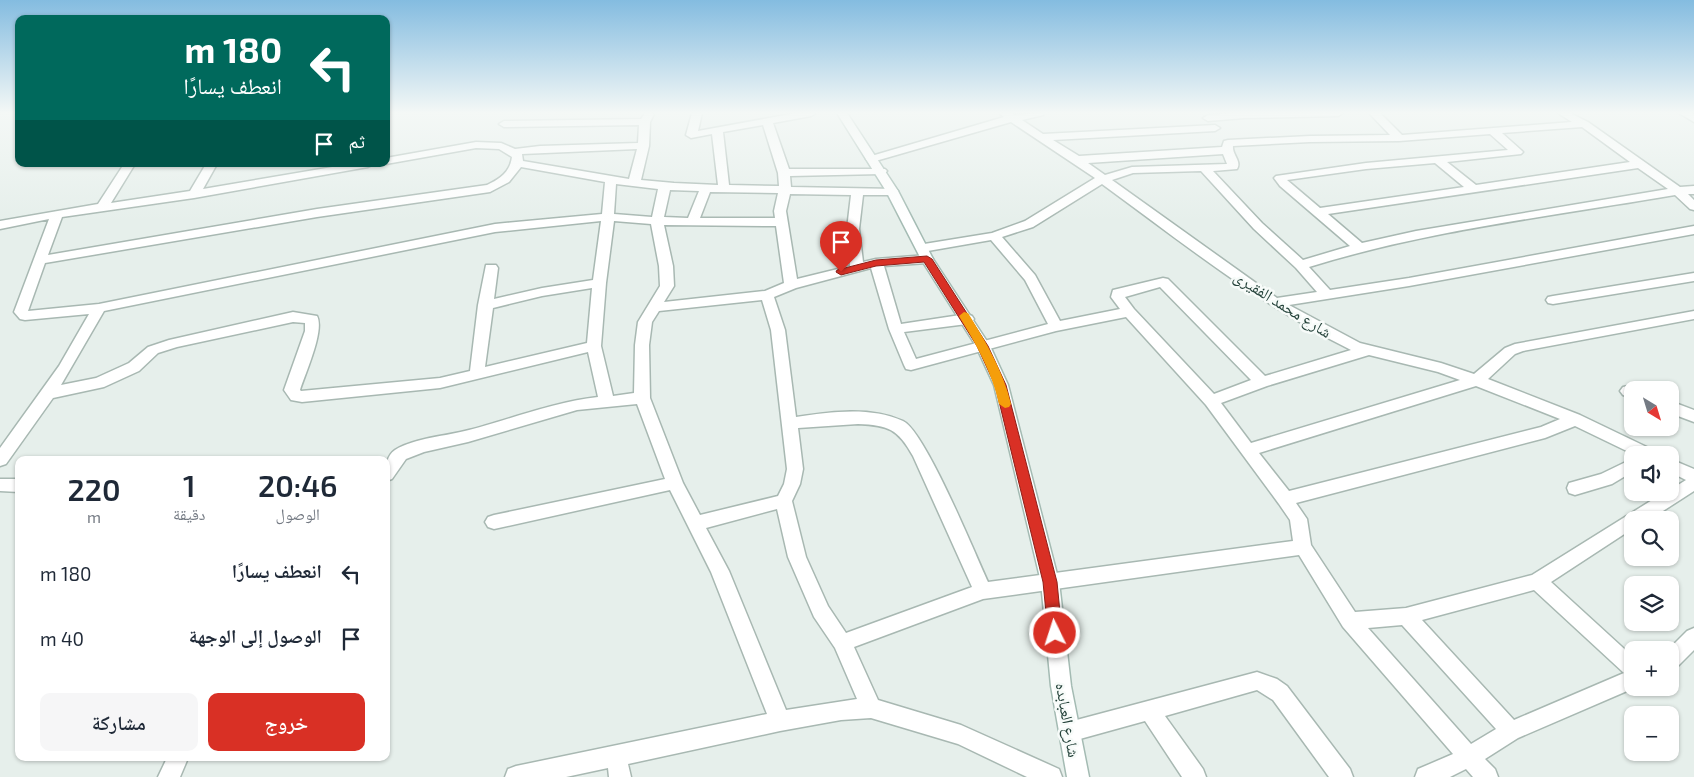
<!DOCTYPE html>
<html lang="ar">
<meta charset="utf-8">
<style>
:root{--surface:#fff;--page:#f6f6f7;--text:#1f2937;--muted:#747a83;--accent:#d93025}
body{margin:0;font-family:"Exo 2","Noto Naskh Arabic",sans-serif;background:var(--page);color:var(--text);direction:rtl;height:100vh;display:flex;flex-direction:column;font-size:19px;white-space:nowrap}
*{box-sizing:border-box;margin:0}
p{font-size:16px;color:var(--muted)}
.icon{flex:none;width:28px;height:28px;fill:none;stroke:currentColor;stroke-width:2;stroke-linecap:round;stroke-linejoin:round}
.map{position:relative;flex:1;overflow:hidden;direction:ltr}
.side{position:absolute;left:15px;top:456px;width:375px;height:305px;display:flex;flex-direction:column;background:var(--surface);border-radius:10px;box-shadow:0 1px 4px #0004;direction:rtl}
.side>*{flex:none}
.guide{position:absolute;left:15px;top:15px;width:375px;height:152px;border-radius:10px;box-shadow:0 1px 4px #0004;direction:rtl;background:#00695c;color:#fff;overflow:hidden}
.needle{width:32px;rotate:142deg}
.controls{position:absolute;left:1624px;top:381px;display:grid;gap:10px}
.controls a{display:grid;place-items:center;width:55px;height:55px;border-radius:10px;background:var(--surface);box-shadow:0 1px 4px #0004;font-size:25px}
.pin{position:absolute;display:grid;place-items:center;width:42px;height:42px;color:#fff;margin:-51px -21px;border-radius:50% 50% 50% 0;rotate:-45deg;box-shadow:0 0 5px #0007}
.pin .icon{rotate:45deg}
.me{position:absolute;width:55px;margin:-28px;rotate:356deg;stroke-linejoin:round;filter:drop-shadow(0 0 4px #0008)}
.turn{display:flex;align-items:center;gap:18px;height:105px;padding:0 25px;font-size:22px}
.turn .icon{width:65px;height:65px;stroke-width:2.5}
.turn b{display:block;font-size:35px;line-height:42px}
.then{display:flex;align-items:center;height:48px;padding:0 25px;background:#0003;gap:10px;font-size:19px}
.eta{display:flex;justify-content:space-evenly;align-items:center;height:85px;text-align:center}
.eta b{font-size:30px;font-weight:600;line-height:35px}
.cta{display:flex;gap:10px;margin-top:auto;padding:10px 25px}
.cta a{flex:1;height:58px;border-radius:10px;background:var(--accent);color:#fff;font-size:20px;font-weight:600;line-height:58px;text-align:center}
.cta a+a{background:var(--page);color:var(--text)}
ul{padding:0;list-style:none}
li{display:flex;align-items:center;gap:15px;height:65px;padding:0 25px}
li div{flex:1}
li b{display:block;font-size:19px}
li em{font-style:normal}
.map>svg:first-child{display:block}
</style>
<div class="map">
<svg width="1694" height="777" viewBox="0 0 1694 777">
<rect width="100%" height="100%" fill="#e6efeb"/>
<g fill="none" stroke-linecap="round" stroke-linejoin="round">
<!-- street casing -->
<g stroke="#a8b8b2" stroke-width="3">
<path id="street" d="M 645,113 L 654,114 L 650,122 L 649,146 L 641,180 L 674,183 L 718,185 L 712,134 L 691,138 L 686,135 L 692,113 L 702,113 L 698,131 L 796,113 L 816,113 L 811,116 L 773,123 L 789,169 L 885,169 L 887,171 L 885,173 L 881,174 L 790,176 L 791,187 L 896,189 L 898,191 L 896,193 L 892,195 L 863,195 L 859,229 L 863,262 L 876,259 L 927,255 L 933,259 L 927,263 L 884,266 L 901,324 L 967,314 L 972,316 L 974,319 L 972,322 L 967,324 L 904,332 L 916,359 L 1048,324 L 1025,280 L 991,240 L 922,252 L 918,251 L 916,248 L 918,245 L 992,233 L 1025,221 L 1095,178 L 1011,122 L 872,162 L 868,161 L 866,159 L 868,157 L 1004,117 L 999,113 L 1011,113 L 1014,115 L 1044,113 L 1043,115 L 1022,120 L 1043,134 L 1215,125 L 1220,128 L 1215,131 L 1053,140 L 1079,156 L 1222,147 L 1224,141 L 1228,140 L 1310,136 L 1390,135 L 1369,113 L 1380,113 L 1402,135 L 1572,122 L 1558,113 L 1570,113 L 1588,122 L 1680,187 L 1694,186 L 1694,194 L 1688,194 L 1694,200 L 1694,210 L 1690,209 L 1675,195 C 1553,216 1428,230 1309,267 L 1330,290 L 1409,278 L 1694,226 L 1694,234 L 1409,286 L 1289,305 L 1360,343 L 1441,363 L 1474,374 L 1505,348 L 1515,344 L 1694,311 L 1694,319 L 1523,351 L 1515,354 L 1488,379 L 1580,415 L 1655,451 L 1657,455 L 1635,455 L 1575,426 L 1545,438 L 1296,503 L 1307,519 L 1311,545 L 1355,612 L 1406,608 L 1532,575 L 1665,492 L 1670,492 L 1670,490 L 1686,480 L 1670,472 L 1670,459 L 1694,469 L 1694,491 L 1649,520 L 1632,520 L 1632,529 L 1551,582 L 1632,656 L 1632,688 L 1634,688 L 1518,738 L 1485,759 L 1495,769 L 1498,777 L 1473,777 L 1466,769 L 1450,777 L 1415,777 L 1418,769 L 1453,754 L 1343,627 L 1299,555 L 983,599 L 854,647 L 878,700 L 961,725 L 1059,769 L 1062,777 L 1027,777 L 958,744 L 871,718 L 841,720 L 780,731 L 628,764 L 631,777 L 609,777 L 608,768 L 566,777 L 505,777 L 508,769 L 516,766 L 767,714 L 711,572 L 670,490 L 494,529 L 488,527 L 485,522 L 488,517 L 494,515 L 665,479 L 637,404 L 577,410 L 468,442 L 424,452 L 406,459 L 392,479 L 386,481 C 386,470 385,457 395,450 C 414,438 447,436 469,430 C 511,419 554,402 598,397 L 588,352 L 440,388 L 302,402 L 291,400 L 284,390 L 305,331 L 305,323 L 293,322 L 177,347 L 158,353 L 139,371 L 104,387 L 53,398 L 6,464 L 0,466 L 0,448 L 59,366 L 89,314 L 25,320 L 20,319 L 14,312 L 49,219 L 0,229 L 0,221 L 98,204 L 124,164 L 135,164 L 111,203 L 190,191 L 206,164 L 217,164 L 203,189 L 350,164 L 374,164 L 368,167 L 194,198 L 62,217 L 48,255 L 317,209 L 487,185 C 500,179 510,172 512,157 L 499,149 L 476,148 L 386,164 L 383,164 L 386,164 L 386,158 L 476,142 L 501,143 L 515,149 L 540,146 L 638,143 L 639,125 L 504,127 L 499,124 L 504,121 L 641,119 ZM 763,125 L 778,173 L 779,186 L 729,185 L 723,132 ZM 1582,127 L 1630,162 L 1476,185 L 1447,162 L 1521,154 L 1523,152 L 1521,150 L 1502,133 ZM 1490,134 L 1508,150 L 1366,163 L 1276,176 L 1274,178 L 1280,186 L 1350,246 L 1303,260 L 1262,223 L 1213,171 L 1237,169 C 1242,161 1232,155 1233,146 L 1310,142 L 1399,141 ZM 637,149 L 629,179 L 523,161 L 522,154 ZM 1223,154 L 1227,164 L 1132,167 L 1105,175 L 1088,163 ZM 1435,163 L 1464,187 L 1320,208 L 1287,180 L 1366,169 ZM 521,167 L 605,182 L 602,214 L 495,224 L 99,304 L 28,311 L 45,263 L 317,217 L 490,192 L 509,182 ZM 1638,168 L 1668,189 L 1416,231 L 1362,243 L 1328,214 ZM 1201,171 L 1254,229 L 1296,268 L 1317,292 L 1277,298 L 1112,180 L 1133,173 ZM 616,184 L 658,189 L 652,217 L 614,214 ZM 1102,184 C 1183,243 1261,306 1351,350 L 1265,376 L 1168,279 L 1163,278 L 1113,290 L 1111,297 L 1120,309 L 1060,321 L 1035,275 L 1002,237 L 1033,227 ZM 670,190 L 699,191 L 688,218 L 664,217 ZM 710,192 L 778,193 L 774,211 L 775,218 L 700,218 ZM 790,194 L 851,195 L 847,229 L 850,266 L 797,279 L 786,211 ZM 601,221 L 593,280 L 542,288 L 494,299 L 498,268 L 496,265 L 486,265 L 478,305 L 470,371 L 440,378 L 301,391 L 300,390 C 305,374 325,330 317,316 L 293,312 L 169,340 L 148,347 L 129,363 L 96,378 L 61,385 L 104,311 L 495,232 ZM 614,221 L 651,224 L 659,266 L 660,286 L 638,322 L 635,345 L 634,393 L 613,396 L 601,346 L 606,283 ZM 664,225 L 776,226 L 784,283 L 765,291 L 664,302 L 674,286 L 673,266 ZM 871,268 L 889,329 L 904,365 L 906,369 L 911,370 L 1056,331 L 1126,317 L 1206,405 L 1279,504 L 1290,520 L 1293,541 L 988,582 C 975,554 925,431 903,421 C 870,406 830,412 796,417 L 785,330 L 774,297 L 796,288 ZM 1160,287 L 1251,380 L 1214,394 L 1134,309 L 1125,297 ZM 592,288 L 587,343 L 485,367 L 493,308 L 542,296 ZM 762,300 L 771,330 L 787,469 L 784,484 L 778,496 L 700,515 L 683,483 L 650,398 L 649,345 L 652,322 L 659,311 ZM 1369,355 L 1438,372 L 1460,380 L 1251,443 L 1221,403 L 1267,386 ZM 1476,386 L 1560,419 L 1541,427 L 1289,491 L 1259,453 ZM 858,424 C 888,425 898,429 913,456 L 972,587 L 846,633 L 828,606 L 806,557 L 792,501 L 800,484 L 803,469 L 798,428 ZM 777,509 L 788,557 L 814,617 L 835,648 L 857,699 L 786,710 L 729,571 L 706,528 ZM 1534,590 L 1624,673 L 1514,720 L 1422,620 ZM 1402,625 L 1496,729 L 1471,744 L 1368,628 Z
M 1234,113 L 1343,113 L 1338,116 L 1244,118 L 1208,121 L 1203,118 L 1208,115 Z
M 1679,113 L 1691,113 L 1694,115 L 1694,122 Z
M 1694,273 L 1694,281 L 1553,304 L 1548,303 L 1546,300 L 1548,297 L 1553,296 Z
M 1628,386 L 1638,390 L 1632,390 L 1632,398 L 1623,395 L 1620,391 L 1623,387 Z
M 1670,401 L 1694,410 L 1694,422 L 1670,413 Z
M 1632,459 L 1632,472 L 1612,484 L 1575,495 L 1569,493 L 1567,488 L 1569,483 L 1601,474 Z
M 0,479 L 19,479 L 19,492 L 0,491 Z
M 1694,628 L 1694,650 L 1677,667 L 1670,670 L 1670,650 L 1668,650 L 1687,631 Z
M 1257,672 L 1277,679 L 1287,686 L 1350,769 L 1353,777 L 1329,777 L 1273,700 L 1257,690 L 1165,716 L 1203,769 L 1206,777 L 1182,777 L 1145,721 L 1069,742 L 1062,739 L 1059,732 L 1062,725 L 1069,722 Z
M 167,758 L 188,758 L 180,777 L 158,777 Z"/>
</g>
<!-- secondary casing -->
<g stroke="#a4bbb3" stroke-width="3">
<path id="secondary" d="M 837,113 L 847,113 L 898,191 L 933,259 L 990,346 L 1008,385 L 1059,582 L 1071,686 L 1089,777 L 1067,777 L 1051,686 L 1041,582 L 994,385 L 976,346 L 921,259 L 886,191 Z"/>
</g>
<!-- street -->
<use href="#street" fill="#fff" fill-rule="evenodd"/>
<!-- secondary -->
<use href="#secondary" fill="#fff" fill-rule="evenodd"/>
</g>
<!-- sky -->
<linearGradient id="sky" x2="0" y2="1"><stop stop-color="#84bce0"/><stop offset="0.51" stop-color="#f4f8f6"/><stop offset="1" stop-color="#f4f8f6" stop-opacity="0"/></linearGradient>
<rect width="1694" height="221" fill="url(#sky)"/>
<!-- route -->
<path fill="#d93025" stroke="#8d1f18" d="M 927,256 L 932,259 L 988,346 L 1006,385 L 1057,582 L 1062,633 L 1060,638 L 1055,640 L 1050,638 L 1048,633 L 1043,582 L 995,385 L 977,346 L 924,262 L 876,266 L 841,275 L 836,272 L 837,270 L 876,260 Z"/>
<!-- slow -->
<path fill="#f59e0b" d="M 964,312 L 968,313 C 986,342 1003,371 1011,404 L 1009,407 L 1005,408 L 999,404 C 992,372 976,344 959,316 Z"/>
<g text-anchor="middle" stroke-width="5" stroke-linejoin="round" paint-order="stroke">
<!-- street labels -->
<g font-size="16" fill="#24423a" stroke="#f7fbf9">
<text transform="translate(1283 304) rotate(32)" y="6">شارع محمد الفقيرى</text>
<text transform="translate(1068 720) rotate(80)" y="6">شارع العبابده</text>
</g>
</g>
</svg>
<div class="controls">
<a><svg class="needle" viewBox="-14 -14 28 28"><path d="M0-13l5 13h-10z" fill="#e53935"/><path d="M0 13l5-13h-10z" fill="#747a83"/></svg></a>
<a><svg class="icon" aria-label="sound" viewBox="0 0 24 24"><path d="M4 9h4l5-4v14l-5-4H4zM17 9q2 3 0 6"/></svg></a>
<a><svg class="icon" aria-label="search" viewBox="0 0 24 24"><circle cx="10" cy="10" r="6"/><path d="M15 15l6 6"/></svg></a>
<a><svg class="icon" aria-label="layers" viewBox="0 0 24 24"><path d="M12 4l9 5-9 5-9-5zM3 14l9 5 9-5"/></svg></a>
<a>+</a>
<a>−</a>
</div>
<div class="pin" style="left:841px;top:272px;background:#d93025"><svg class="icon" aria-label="arrive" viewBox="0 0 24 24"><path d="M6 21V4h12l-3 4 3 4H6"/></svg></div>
<svg class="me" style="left:1055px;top:633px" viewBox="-20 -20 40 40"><circle r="17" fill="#d93025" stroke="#fff" stroke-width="3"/><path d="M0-11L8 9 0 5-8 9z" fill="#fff"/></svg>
<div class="guide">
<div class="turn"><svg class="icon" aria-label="left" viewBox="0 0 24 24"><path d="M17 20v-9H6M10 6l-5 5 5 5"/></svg><div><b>180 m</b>انعطف يسارًا</div></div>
<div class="then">ثم<svg class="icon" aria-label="arrive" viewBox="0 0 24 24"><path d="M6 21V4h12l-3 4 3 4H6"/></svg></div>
</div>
<section class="side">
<div class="eta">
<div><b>20:46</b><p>الوصول</p></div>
<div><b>1</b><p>دقيقة</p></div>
<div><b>220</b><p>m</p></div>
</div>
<ul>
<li><svg class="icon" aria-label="left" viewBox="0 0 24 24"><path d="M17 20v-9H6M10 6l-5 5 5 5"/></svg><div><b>انعطف يسارًا</b></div><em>180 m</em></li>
<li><svg class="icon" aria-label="arrive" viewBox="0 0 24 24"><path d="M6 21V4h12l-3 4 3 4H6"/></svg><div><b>الوصول إلى الوجهة</b></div><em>40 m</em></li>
</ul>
<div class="cta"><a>خروج</a><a>مشاركة</a></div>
</section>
</div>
